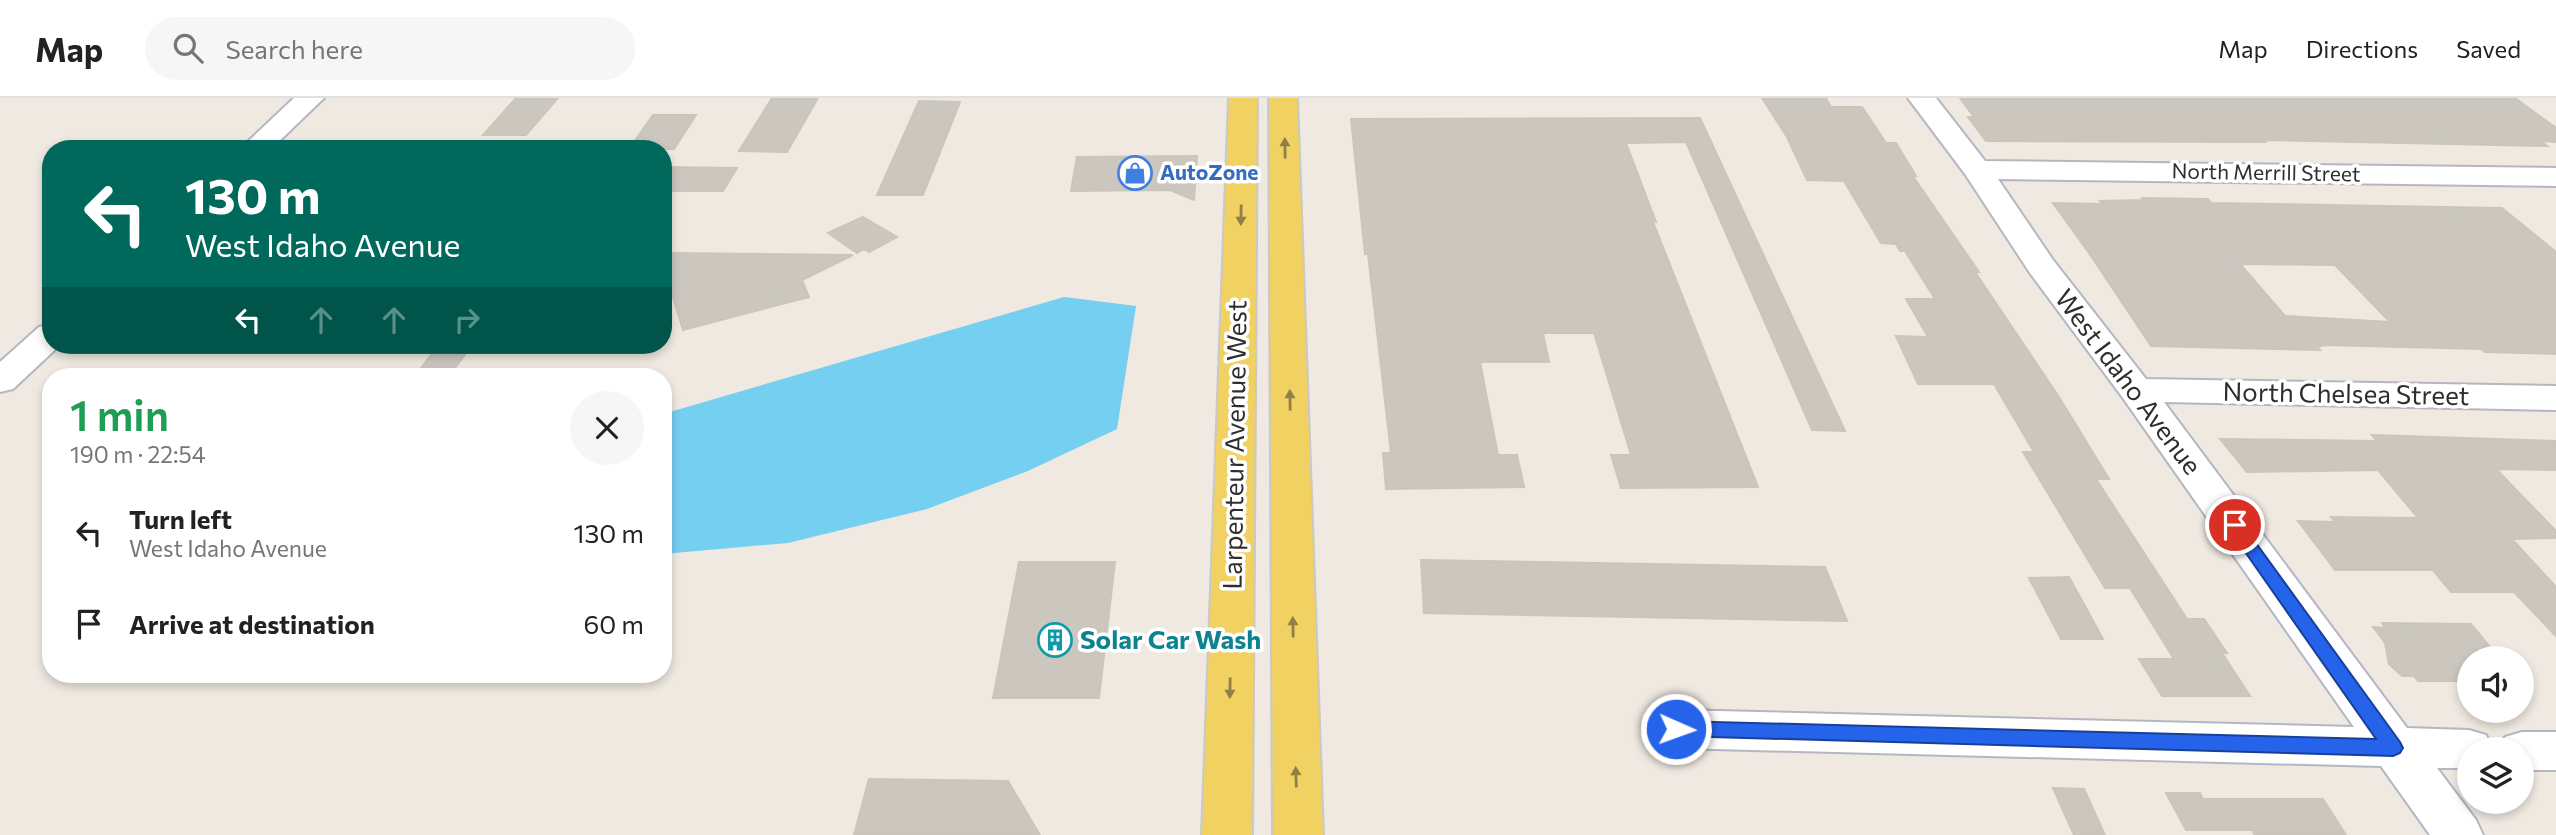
<!DOCTYPE html>
<meta charset="utf-8">
<style>
:root{--surface:#fff;--page:#f6f6f6;--text:#222;--muted:#767676;--line:#e0e0e0}
body{margin:0;font-family:Commissioner,sans-serif;background:var(--page);color:var(--text);height:100vh;display:flex;flex-direction:column;font-size:26px;white-space:nowrap}
*{box-sizing:border-box;margin:0}
p{font-size:23px;color:var(--muted)}
.icon{flex:none;width:38px;height:38px;fill:none;stroke:currentColor;stroke-width:2;stroke-linecap:round;stroke-linejoin:round}
.map{position:relative;flex:1;overflow:hidden}
.side{position:absolute;left:42px;top:270px;width:630px;height:315px;display:flex;flex-direction:column;background:var(--surface);border-radius:28px;box-shadow:0 4px 10px #0003}
.side>*{flex:none}
.guide{position:absolute;left:42px;top:42px;width:630px;height:214px;border-radius:28px;box-shadow:0 4px 10px #0003;background:#00695c;color:#fff;overflow:hidden}
.fabs{position:absolute;left:2457px;top:548px;display:grid;gap:14px}
.fabs a{display:grid;place-items:center;width:77px;height:77px;border-radius:50%;background:var(--surface);box-shadow:0 4px 10px #0003;font-size:35px}
.pin{position:absolute;display:grid;place-items:center;width:60px;height:60px;color:#fff;margin:-30px;border:4px solid #fff;border-radius:50%;box-shadow:0 2px 7px #0007}
.me{position:absolute;width:77px;margin:-38px;rotate:92deg;stroke-linejoin:round;filter:drop-shadow(0 0 5px #0008)}
.turn{display:flex;align-items:center;gap:24px;height:147px;padding:0 28px;font-size:32px}
.turn .icon{width:91px;height:91px;stroke-width:2.5}
.turn b{display:block;font-size:49px;line-height:60px}
.lanes{display:flex;align-items:center;height:66px;padding:0 28px;background:#0003;justify-content:center;gap:35px;direction:ltr}
.lanes .off{opacity:.35}
.round{display:grid;place-items:center;flex:none;width:74px;height:74px;border-radius:37px;background:var(--page)}
.summary{display:flex;align-items:center;justify-content:space-between;height:119px;padding:0 28px}
h1{font-size:42px;font-weight:600;line-height:52px;color:#1e9e55}
ul{padding:0;list-style:none}
li{display:flex;align-items:center;gap:21px;height:91px;padding:0 28px}
li div{flex:1}
li b{display:block;font-size:26px}
li em{font-style:normal}
header{display:flex;align-items:center;gap:42px;box-sizing:border-box;height:98px;padding:0 35px;background:var(--surface);border-bottom:2px solid var(--line)}
header strong{font-size:33px}
nav{display:flex;gap:38px;margin-inline-start:auto;font-size:24px}
.search{width:490px;height:63px;background:var(--page);display:flex;align-items:center;gap:18px;box-sizing:border-box;padding:0 24px;border-radius:38px;color:var(--muted);font-size:26px}
.map>svg:first-child{display:block}
</style>
<header>
<strong>Map</strong>
<div class="search"><svg class="icon" aria-label="search" viewBox="0 0 24 24"><circle cx="10" cy="10" r="6"/><path d="M15 15l6 6"/></svg>Search here</div>
<nav><a>Map</a><a>Directions</a><a>Saved</a></nav>
</header>
<div class="map">
<svg width="2556" height="737" viewBox="0 0 2556 737">
<rect width="100%" height="100%" fill="#efe9e1"/>
<!-- water -->
<path fill="#75cff0" d="M 1064,199 L 1136,208 L 1117,331 L 1028,373 L 927,411 L 788,445 L 663,456 L 663,316 Z"/>
<!-- building -->
<path fill="#cbc7bf" stroke="#cbc5ba" stroke-width="2" fill-rule="evenodd" d="M 516,0 L 558,0 L 526,37 L 483,37 Z
M 772,0 L 818,0 L 787,54 L 739,53 Z
M 1762,0 L 1826,0 L 1831,9 L 1862,9 L 1886,45 L 1896,45 L 1916,78 L 1912,77 L 1979,174 L 1975,174 L 2059,299 L 2109,381 L 2096,381 L 2187,521 L 2204,521 L 2227,555 L 2222,555 L 2250,598 L 2162,598 L 2139,561 L 2174,561 L 2130,490 L 2105,490 L 2023,354 L 2034,354 L 1994,286 L 1918,286 L 1896,238 L 1928,239 L 1906,201 L 1935,201 L 1905,153 L 1900,153 L 1896,146 L 1881,145 L 1844,83 L 1807,82 L 1787,39 Z
M 1960,0 L 2515,0 L 2556,30 L 2556,44 L 2541,43 L 2547,48 L 2263,42 L 2265,44 L 1986,43 L 1968,19 L 1974,19 Z
M 919,3 L 960,4 L 923,97 L 877,97 Z
M 653,17 L 696,17 L 674,51 L 629,51 Z
M 1700,20 L 1845,333 L 1812,332 L 1686,44 L 1626,45 L 1656,124 L 1653,124 L 1758,389 L 1621,390 L 1611,357 L 1631,357 L 1594,235 L 1543,235 L 1549,264 L 1480,264 L 1498,357 L 1517,357 L 1524,389 L 1386,391 L 1383,355 L 1391,355 L 1368,156 L 1365,156 L 1351,21 Z
M 1197,58 L 1194,102 L 1170,92 L 1071,93 L 1077,59 Z
M 663,69 L 737,70 L 723,93 L 663,93 Z
M 2142,100 L 2208,101 L 2211,105 L 2502,110 L 2556,154 L 2556,256 L 2485,254 L 2481,251 L 2325,247 L 2317,249 L 2320,252 L 2151,248 L 2089,155 L 2053,105 L 2103,106 L 2100,103 L 2143,102 ZM 2240,166 L 2335,167 L 2390,224 L 2285,218 Z
M 863,119 L 897,139 L 869,154 L 864,151 L 857,155 L 828,135 Z
M 673,155 L 853,157 L 802,182 L 809,199 L 683,232 L 664,170 Z
M 439,247 L 472,247 L 455,270 L 421,270 Z
M 2372,337 L 2556,343 L 2556,372 L 2496,371 L 2556,433 L 2556,440 L 2512,441 L 2556,489 L 2556,538 L 2514,494 L 2451,494 L 2433,472 L 2335,472 L 2298,423 L 2335,424 L 2331,419 L 2418,420 L 2378,372 L 2247,374 L 2220,341 L 2377,343 Z
M 1421,462 L 1825,469 L 1847,523 L 1424,515 Z
M 1019,464 L 1115,464 L 1099,600 L 993,600 Z
M 2069,479 L 2103,541 L 2061,541 L 2029,480 Z
M 2382,525 L 2471,526 L 2499,560 L 2469,560 L 2469,583 L 2418,583 L 2414,578 L 2402,578 L 2389,566 L 2385,545 L 2373,529 L 2385,530 Z
M 869,681 L 1008,683 L 1040,737 L 854,737 Z
M 2053,690 L 2084,691 L 2105,737 L 2074,737 Z
M 2166,695 L 2200,695 L 2203,701 L 2323,701 L 2346,737 L 2255,737 L 2252,732 L 2186,732 Z"/>
<g fill="none" stroke-linecap="round" stroke-linejoin="round">
<!-- minor casing -->
<g stroke="#b4b7c1" stroke-width="4">
<path id="minor" d="M 294,0 L 324,0 L 271,51 L 240,51 Z
M 1908,0 L 1936,0 L 1985,63 L 2556,70 L 2556,88 L 1998,81 L 2053,162 L 2146,281 L 2556,288 L 2556,312 L 2164,304 L 2407,630 L 2469,632 L 2486,637 L 2493,651 L 2469,651 L 2469,670 L 2437,670 L 2476,722 L 2483,737 L 2430,737 L 2381,668 L 1676,650 L 1660,644 L 1653,631 L 1660,618 L 1676,612 L 2354,629 L 2123,300 L 2030,175 L 1965,76 Z
M 51,226 L 51,247 L 60,247 L 13,291 L 0,294 L 0,264 L 39,229 Z
M 2522,634 L 2556,634 L 2556,672 L 2522,672 L 2522,651 L 2499,651 L 2505,639 Z"/>
</g>
<!-- major casing -->
<g stroke="#c9c9c9" stroke-width="4">
<path id="major" d="M 1229,0 L 1257,0 L 1252,737 L 1202,737 Z
M 1269,0 L 1297,0 L 1323,737 L 1273,737 Z"/>
</g>
<!-- minor -->
<use href="#minor" fill="#fff" fill-rule="evenodd"/>
<!-- major -->
<use href="#major" fill="#f2d163" fill-rule="evenodd"/>
</g>
<!-- one-way arrows -->
<defs><path id="oneway-solid" d="M-6-.8H1V-3.2L6.5 0L1 3.2V.8H-6Z" transform="scale(1.75)"/></defs>
<g fill="#908048">
<use href="#oneway-solid" transform="translate(1285 50) rotate(-91)"/>
<use href="#oneway-solid" transform="translate(1241 117) rotate(91)"/>
<use href="#oneway-solid" transform="translate(1290 302) rotate(-91)"/>
<use href="#oneway-solid" transform="translate(1293 529) rotate(-91)"/>
<use href="#oneway-solid" transform="translate(1230 590) rotate(91)"/>
<use href="#oneway-solid" transform="translate(1296 679) rotate(-92)"/>
</g>
<!-- route -->
<path fill="#2563eb" stroke="#184099" stroke-width="2" d="M 2235,421 L 2240,423 L 2400,644 L 2403,650 L 2400,655 L 2393,658 L 1676,638 L 1669,636 L 1667,631 L 1669,625 L 1676,623 L 2376,641 L 2229,431 L 2226,427 L 2229,423 Z"/>
<!-- icons -->
<defs>
<g id="shop-ring" transform="scale(1.75)"><circle r="9.5" fill="#fff" stroke="#3f7fe0" stroke-width="1.5"/><path d="M-5-2.5h2.3a2.7 3.5 0 0 1 5.4 0H5L5.5 6h-11ZM-1.5-2.5h3a1.5 2.3 0 0 0-3 0Z" fill="#3f7fe0"/></g>
<g id="building-ring" transform="scale(1.75)"><circle r="9.5" fill="#fff" stroke="#0f9aa8" stroke-width="1.5"/><path d="M-4-6H4V6H1V3H-1V6H-4ZM-2.5-4.3h1.7v1.8h-1.7ZM.8-4.3h1.7v1.8H.8ZM-2.5-1h1.7V.8h-1.7ZM.8-1h1.7V.8H.8Z" fill="#0f9aa8"/></g>
</defs>
<g fill-rule="evenodd">
<use href="#shop-ring" x="1135" y="75"/>
<use href="#building-ring" x="1055" y="542"/>
</g>
<g text-anchor="middle" stroke-width="7" stroke-linejoin="round" paint-order="stroke">
<!-- far-shop labels -->
<g font-size="21" font-weight="bold" fill="#366cbe" stroke="#fff" text-anchor="start">
<text x="1160" y="82">AutoZone</text>
</g>
<!-- far-street labels -->
<g font-size="21" fill="#2e2e2e" stroke="#fff">
<text transform="translate(2266 75) rotate(1)" y="7">North Merrill Street</text>
</g>
<!-- street labels -->
<g font-size="26" fill="#2e2e2e" stroke="#fff">
<text transform="translate(2128 284) rotate(53)" y="9">West Idaho Avenue</text>
<text transform="translate(2346 296) rotate(1)" y="9">North Chelsea Street</text>
<text transform="translate(1235 347) rotate(-89)" y="9">Larpenteur Avenue West</text>
</g>
<!-- culture labels -->
<g font-size="26" font-weight="bold" fill="#0d838f" stroke="#fff" text-anchor="start">
<text x="1080" y="551">Solar Car Wash</text>
</g>
</g>
</svg>
<div class="fabs">
<a><svg class="icon" aria-label="sound" viewBox="0 0 24 24"><path d="M4 9h4l5-4v14l-5-4H4zM17 9q2 3 0 6"/></svg></a>
<a><svg class="icon" aria-label="layers" viewBox="0 0 24 24"><path d="M12 4l9 5-9 5-9-5zM3 14l9 5 9-5"/></svg></a>
</div>
<div class="pin" style="left:2235px;top:427px;background:#d93025"><svg class="icon" aria-label="arrive" viewBox="0 0 24 24"><path d="M6 21V4h12l-3 4 3 4H6"/></svg></div>
<svg class="me" style="left:1676px;top:631px" viewBox="-20 -20 40 40"><circle r="17" fill="#2563eb" stroke="#fff" stroke-width="3"/><path d="M0-11L8 9 0 5-8 9z" fill="#fff"/></svg>
<div class="guide">
<div class="turn"><svg class="icon" aria-label="left" viewBox="0 0 24 24"><path d="M17 20v-9H6M10 6l-5 5 5 5"/></svg><div><b>130 m</b>West Idaho Avenue</div></div>
<div class="lanes"><svg class="icon" aria-label="left" viewBox="0 0 24 24"><path d="M17 20v-9H6M10 6l-5 5 5 5"/></svg><svg class="icon off" aria-label="ahead" viewBox="0 0 24 24"><path d="M12 20V5M6 11l6-6 6 6"/></svg><svg class="icon off" aria-label="ahead" viewBox="0 0 24 24"><path d="M12 20V5M6 11l6-6 6 6"/></svg><svg class="icon off" aria-label="right" viewBox="0 0 24 24"><path d="M7 20v-9h11M14 6l5 5-5 5"/></svg></div>
</div>
<section class="side">
<div class="summary"><div><h1>1 min</h1><p>190 m · 22:54</p></div><a class="round"><svg class="icon" aria-label="close" viewBox="0 0 24 24"><path d="M6 6l12 12M18 6L6 18"/></svg></a></div>
<ul>
<li><svg class="icon" aria-label="left" viewBox="0 0 24 24"><path d="M17 20v-9H6M10 6l-5 5 5 5"/></svg><div><b>Turn left</b><p>West Idaho Avenue</p></div><em>130 m</em></li>
<li><svg class="icon" aria-label="arrive" viewBox="0 0 24 24"><path d="M6 21V4h12l-3 4 3 4H6"/></svg><div><b>Arrive at destination</b></div><em>60 m</em></li>
</ul>
</section>
</div>
